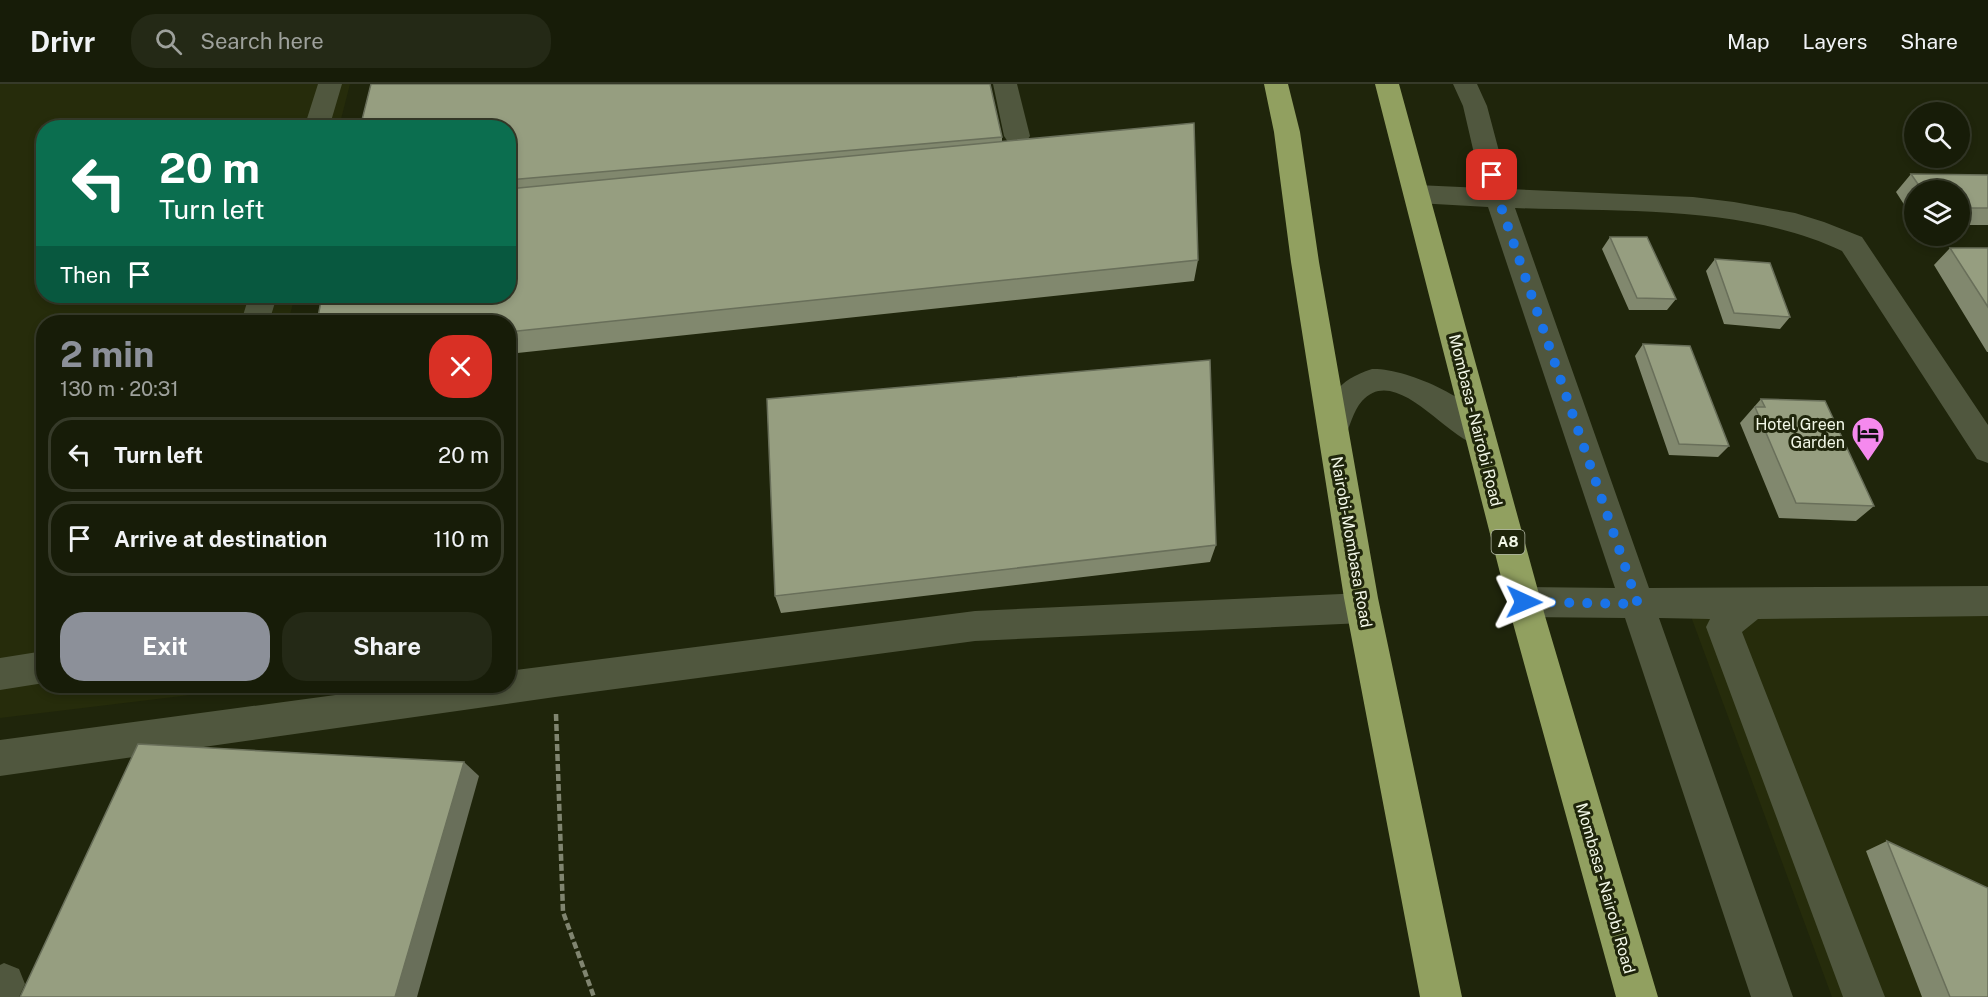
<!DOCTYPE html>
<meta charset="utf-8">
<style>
:root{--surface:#171c08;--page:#242916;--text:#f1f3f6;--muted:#9ea19c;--line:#363a29;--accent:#8c9099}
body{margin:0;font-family:"Public Sans",sans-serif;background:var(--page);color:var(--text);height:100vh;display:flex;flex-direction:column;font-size:22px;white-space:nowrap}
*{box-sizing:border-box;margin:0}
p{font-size:20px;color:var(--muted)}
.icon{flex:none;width:33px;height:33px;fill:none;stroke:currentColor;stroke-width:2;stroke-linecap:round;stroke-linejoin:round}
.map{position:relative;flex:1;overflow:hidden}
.drawer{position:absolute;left:36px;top:231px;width:480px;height:378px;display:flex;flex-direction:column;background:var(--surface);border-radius:24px;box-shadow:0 3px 9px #0003,0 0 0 2px var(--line)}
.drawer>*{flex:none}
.top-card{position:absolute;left:36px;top:36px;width:480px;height:183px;border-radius:24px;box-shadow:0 3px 9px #0003,0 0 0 2px var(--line);background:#0b6e4f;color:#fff;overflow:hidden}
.buttons{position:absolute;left:1904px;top:18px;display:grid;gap:12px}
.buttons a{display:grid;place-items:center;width:66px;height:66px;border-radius:50%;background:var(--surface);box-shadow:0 3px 9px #0003,0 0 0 2px var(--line);font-size:30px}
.pin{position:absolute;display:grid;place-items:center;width:51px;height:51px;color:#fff;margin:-26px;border-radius:12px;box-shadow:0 3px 9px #0006}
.me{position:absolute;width:66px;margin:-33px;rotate:91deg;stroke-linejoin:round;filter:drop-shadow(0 0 4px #0008)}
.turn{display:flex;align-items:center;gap:21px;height:126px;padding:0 24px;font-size:27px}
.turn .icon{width:78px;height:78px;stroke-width:2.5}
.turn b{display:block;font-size:42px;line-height:51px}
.then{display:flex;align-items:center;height:57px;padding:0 24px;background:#0003;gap:12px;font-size:22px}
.round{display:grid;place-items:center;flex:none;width:63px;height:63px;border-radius:24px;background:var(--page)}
.overview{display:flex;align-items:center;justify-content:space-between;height:102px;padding:0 24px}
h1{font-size:36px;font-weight:700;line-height:45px;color:var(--accent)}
.action{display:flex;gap:12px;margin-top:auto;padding:12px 24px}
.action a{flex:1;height:69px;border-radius:24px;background:var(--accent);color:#fff;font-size:24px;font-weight:700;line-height:69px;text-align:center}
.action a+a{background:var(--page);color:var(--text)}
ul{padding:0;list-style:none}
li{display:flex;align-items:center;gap:18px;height:75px;margin:0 12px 9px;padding:0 12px;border:3px solid var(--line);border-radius:24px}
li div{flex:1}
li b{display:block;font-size:22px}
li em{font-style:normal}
header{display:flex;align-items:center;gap:36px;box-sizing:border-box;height:84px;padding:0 30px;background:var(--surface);border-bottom:2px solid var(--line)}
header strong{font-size:28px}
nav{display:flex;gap:33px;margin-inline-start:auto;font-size:21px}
.search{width:420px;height:54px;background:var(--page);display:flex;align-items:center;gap:15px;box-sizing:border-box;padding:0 21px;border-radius:24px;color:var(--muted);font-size:22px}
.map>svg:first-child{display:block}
</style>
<header>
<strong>Drivr</strong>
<div class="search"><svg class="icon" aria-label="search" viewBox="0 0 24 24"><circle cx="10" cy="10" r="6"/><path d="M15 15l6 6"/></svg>Search here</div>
<nav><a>Map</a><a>Layers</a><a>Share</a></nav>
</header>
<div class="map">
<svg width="1988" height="913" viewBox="0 0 1988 913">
<rect width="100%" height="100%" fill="#1f250b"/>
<!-- built -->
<path fill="#262c0b" d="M 0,0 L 350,0 L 339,43 L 44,44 L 44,212 L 295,212 L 288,238 L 44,238 L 44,602 L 192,602 L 190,611 L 0,634 Z
M 1988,506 L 1988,913 L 1832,913 L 1683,511 Z"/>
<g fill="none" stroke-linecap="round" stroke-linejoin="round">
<!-- path -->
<path stroke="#808570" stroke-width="4.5" stroke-dasharray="7 3" stroke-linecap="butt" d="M 556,630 L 563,828 L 594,913"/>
<!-- minor -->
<path fill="#50573e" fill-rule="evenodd" d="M 318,0 L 342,0 L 329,44 L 304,44 Z
M 993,0 L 1017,0 L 1030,52 L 1026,58 L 1017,60 L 1008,58 L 1004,52 Z
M 1453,0 L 1477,0 L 1487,22 L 1509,105 L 1693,113 L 1734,118 L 1795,129 L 1824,138 L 1862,153 L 1988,341 L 1988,379 L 1977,375 L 1842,167 C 1745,121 1620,128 1515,124 L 1649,504 L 1988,502 L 1988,532 L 1758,535 L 1742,548 L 1885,913 L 1843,913 L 1706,543 L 1710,535 L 1659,534 L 1793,913 L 1751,913 L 1625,534 L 1524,533 L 1512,529 L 1507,518 L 1512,507 L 1524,503 L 1615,504 L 1488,123 L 1417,119 L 1408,116 L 1404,110 L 1408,104 L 1417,101 L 1482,104 L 1463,22 Z
M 249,212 L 277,212 L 269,238 L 241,238 Z
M 1372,285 C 1408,284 1479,317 1495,349 L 1491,358 C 1487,359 1482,361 1478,361 C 1447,355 1396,279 1362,317 C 1353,327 1350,343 1344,355 L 1333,358 L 1322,355 L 1318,346 C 1332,312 1335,297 1372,285 Z
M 1363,509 L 1375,513 L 1380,524 L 1375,535 L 1363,539 L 975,557 L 555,613 L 0,692 L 0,656 L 402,602 L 508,602 L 508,587 L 555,581 L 975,527 Z
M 44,567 L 44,599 L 0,606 L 0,574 Z
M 4,879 L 19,885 L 25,900 L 19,913 L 0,913 L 0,881 Z"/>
<!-- highway -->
<path fill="#91a060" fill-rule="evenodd" d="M 1264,0 L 1288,0 L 1300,48 L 1319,178 L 1378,514 L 1462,913 L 1420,913 L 1344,514 L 1291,178 L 1274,48 Z
M 1375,0 L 1399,0 L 1545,532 L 1658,913 L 1616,913 L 1511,532 Z"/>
</g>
<!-- wall -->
<path fill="#81886e" d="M 508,44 L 1002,53 L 1002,57 L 1198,176 L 1194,197 L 508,270 Z
M 1911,90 L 1988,91 L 1988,141 L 1959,141 L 1959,106 L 1914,106 L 1914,136 L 1896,108 Z
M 1610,153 L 1676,215 L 1667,226 L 1629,226 L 1602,165 Z
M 1950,164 L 1988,164 L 1988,268 L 1987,268 L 1934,181 Z
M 1715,175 L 1790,233 L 1780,245 L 1724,240 L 1706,187 Z
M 1643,260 L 1729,362 L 1718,373 L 1669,371 L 1635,272 Z
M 1761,315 L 1874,422 L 1856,437 L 1779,434 L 1740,339 Z
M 1216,461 L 1210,478 L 781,529 L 775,512 Z
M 1887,757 L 1988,913 L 1922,913 L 1866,767 Z"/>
<!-- shaded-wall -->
<path fill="#696f5a" d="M 464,678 L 479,692 L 417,913 L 395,913 Z"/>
<!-- building -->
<path fill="#969e80" stroke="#696f5a" stroke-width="1.5" d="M 371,0 L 990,0 L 1002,53 L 508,96 L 508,44 L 360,44 Z
M 1194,39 L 1198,176 L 508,248 L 508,238 L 317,238 L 322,212 L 508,212 L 508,105 Z
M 1911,90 L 1988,91 L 1988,124 L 1959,124 L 1959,106 L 1922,106 Z
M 1610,153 L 1647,153 L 1676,215 L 1637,214 Z
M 1950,164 L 1988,164 L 1988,223 Z
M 1715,175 L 1770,179 L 1790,233 L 1734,229 Z
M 1643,260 L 1690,262 L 1729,362 L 1679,360 Z
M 1210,276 L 1216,461 L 775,512 L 767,315 Z
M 1761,315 L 1825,317 L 1874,422 L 1796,419 L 1755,323 L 1765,323 Z
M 138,660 L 464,678 L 395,913 L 20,913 Z
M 1887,757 L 1988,804 L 1988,913 L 1950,913 Z"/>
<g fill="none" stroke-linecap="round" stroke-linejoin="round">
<!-- route -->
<path stroke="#1a73e8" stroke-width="10" stroke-dasharray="0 18" d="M 1492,91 L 1498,114 L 1638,520 L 1524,518"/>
</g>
<!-- icons -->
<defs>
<g id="hotel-pin" transform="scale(1.725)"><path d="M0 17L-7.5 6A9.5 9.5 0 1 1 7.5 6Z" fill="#f589ee" stroke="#1f250b"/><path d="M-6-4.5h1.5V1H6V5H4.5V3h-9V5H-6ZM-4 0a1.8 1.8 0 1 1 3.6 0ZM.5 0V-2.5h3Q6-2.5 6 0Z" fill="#111"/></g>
</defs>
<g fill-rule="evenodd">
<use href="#hotel-pin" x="1868" y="349"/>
</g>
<g text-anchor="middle" stroke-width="6" stroke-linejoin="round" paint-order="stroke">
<!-- shield labels -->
<rect fill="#1f250b" stroke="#b3b8a5" stroke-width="1.5" x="1491.5" y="446" width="33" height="24" rx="4.5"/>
<g font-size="15" font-weight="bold" fill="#f2f7e7">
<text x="1508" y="463">A8</text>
</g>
<!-- street labels -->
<g font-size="16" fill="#f2f7e7" stroke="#1f250b">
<text transform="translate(1476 336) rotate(76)" y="6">Mombasa - Nairobi Road</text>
<text transform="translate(1352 458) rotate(80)" y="6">Nairobi-Mombasa Road</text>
<text transform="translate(1606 804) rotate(74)" y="6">Mombasa - Nairobi Road</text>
</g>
<!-- poi labels -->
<g font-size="16" fill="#f2f7e7" stroke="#1f250b" text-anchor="end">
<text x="1845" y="346">Hotel Green<tspan x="1845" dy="18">Garden</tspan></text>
</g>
</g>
</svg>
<div class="buttons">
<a><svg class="icon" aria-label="search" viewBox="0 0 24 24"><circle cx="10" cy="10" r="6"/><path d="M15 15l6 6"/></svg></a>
<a><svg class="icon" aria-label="layers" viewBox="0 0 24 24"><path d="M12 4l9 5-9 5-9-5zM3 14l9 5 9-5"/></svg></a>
</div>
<div class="pin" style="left:1492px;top:91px;background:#d93025"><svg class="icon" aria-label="arrive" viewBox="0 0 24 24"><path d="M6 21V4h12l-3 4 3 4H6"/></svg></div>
<svg class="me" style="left:1524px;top:518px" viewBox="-20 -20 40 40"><path d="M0-17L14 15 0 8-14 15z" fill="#1a73e8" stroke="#fff" stroke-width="4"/></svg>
<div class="top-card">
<div class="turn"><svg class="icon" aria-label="left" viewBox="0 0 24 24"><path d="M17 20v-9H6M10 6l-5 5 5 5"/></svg><div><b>20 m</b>Turn left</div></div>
<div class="then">Then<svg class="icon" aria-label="arrive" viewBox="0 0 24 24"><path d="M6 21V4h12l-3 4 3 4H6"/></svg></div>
</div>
<section class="drawer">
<div class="overview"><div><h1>2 min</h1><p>130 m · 20:31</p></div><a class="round" style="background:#d93025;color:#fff"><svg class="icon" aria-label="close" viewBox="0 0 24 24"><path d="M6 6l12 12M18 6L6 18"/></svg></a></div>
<ul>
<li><svg class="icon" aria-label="left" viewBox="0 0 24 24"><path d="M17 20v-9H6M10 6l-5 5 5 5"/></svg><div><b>Turn left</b></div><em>20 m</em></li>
<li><svg class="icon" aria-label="arrive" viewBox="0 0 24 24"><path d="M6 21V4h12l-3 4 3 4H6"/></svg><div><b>Arrive at destination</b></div><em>110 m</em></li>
</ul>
<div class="action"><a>Exit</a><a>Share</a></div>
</section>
</div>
